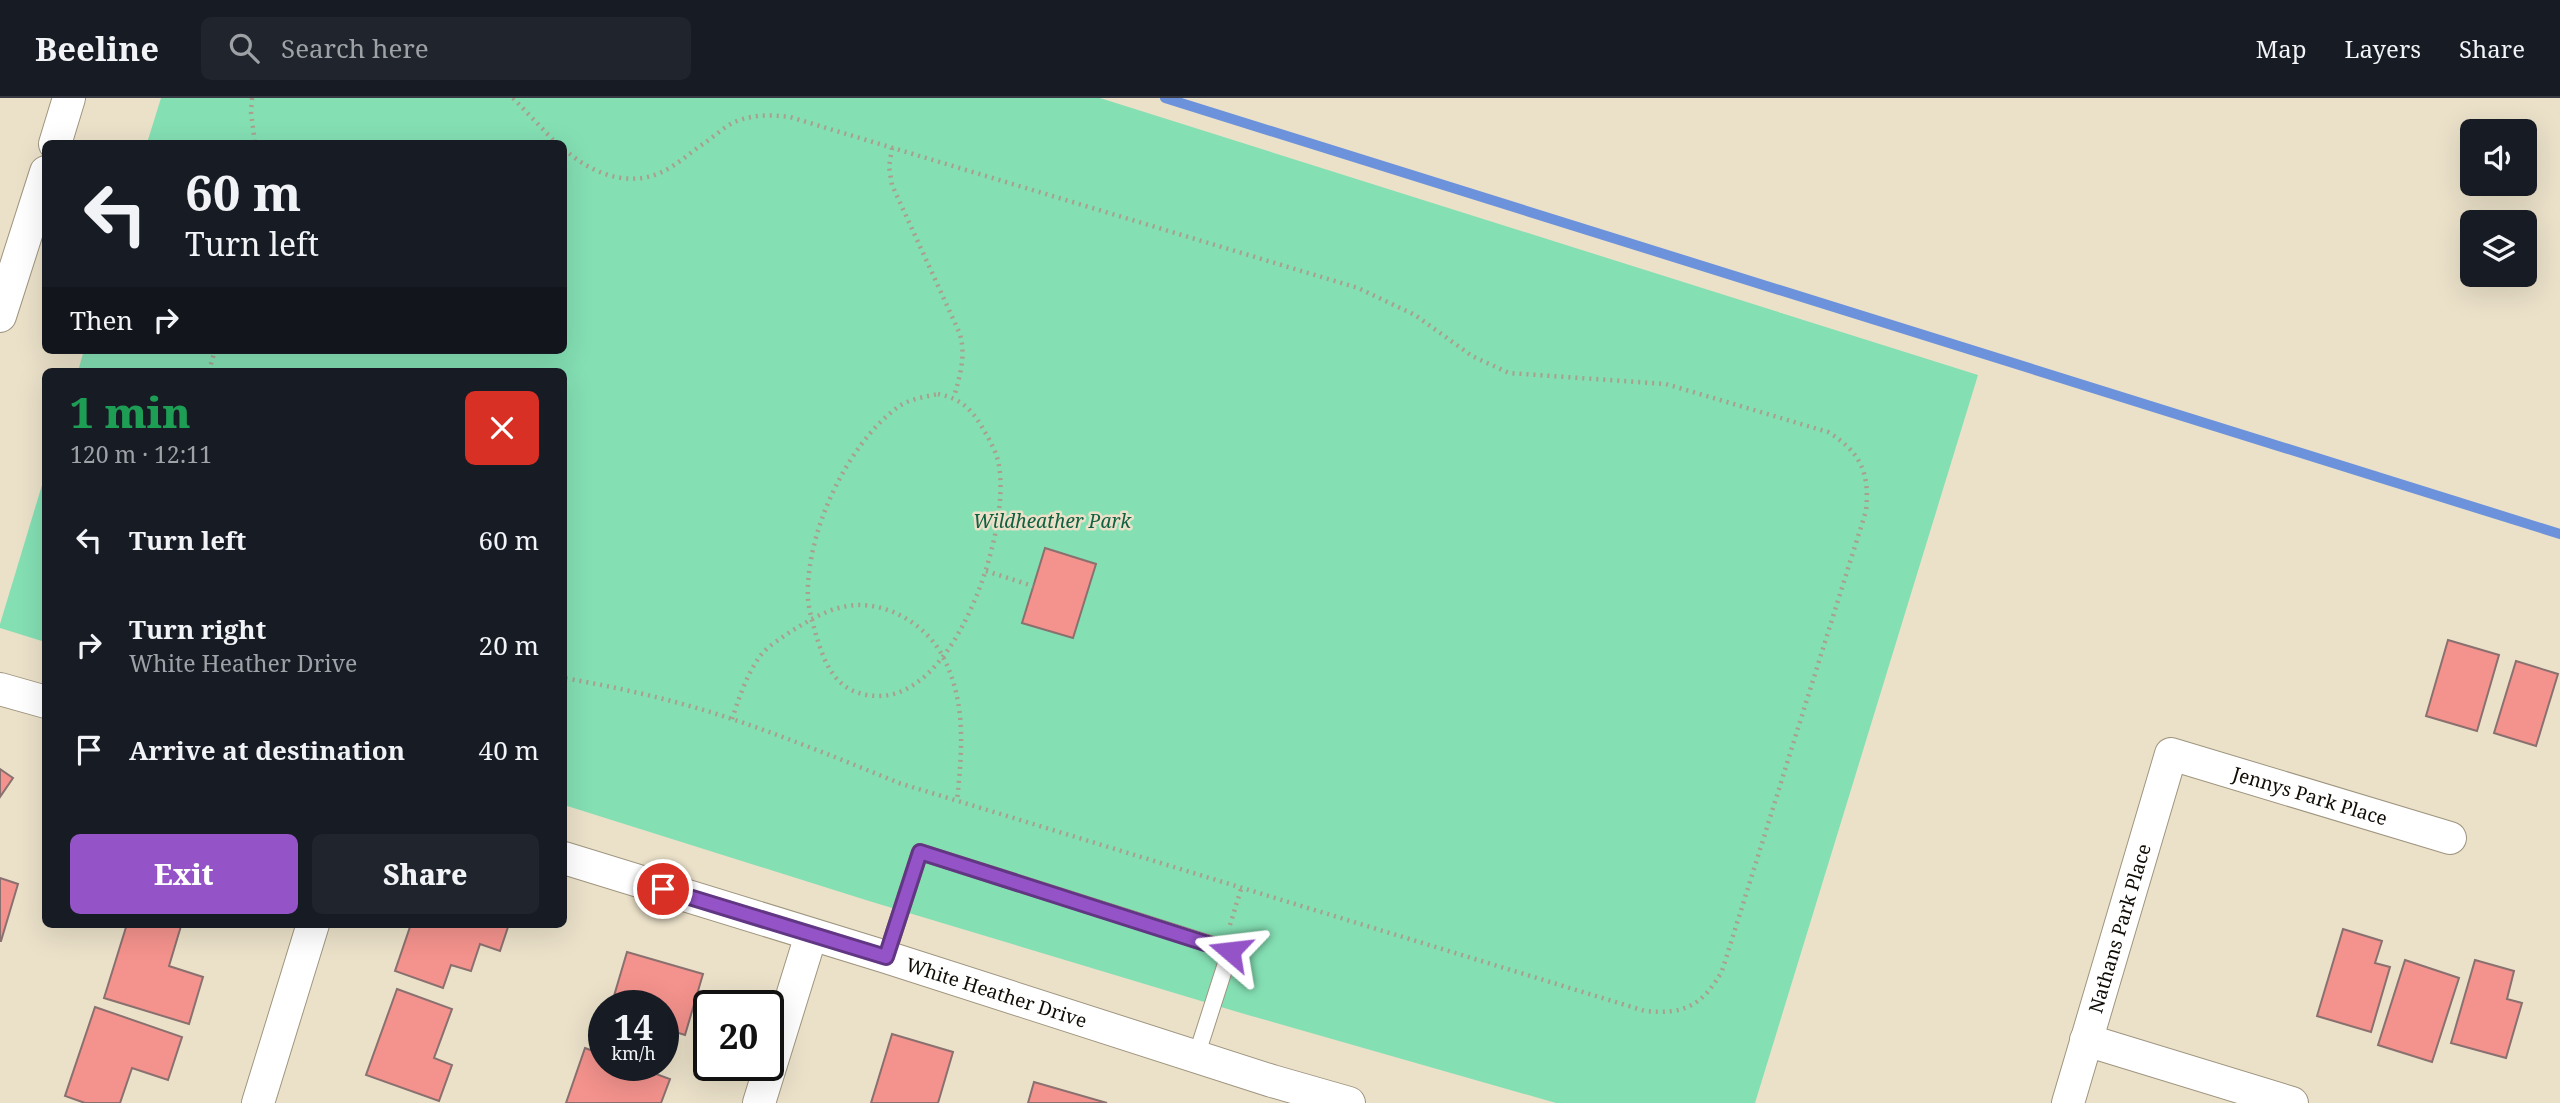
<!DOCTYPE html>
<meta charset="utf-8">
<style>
:root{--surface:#171b24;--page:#20242c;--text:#f1f3f6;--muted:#9ea1a6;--line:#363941;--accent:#9553c8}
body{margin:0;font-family:"Noto Serif",serif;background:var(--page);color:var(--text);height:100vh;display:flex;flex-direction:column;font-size:26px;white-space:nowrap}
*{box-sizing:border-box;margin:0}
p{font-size:23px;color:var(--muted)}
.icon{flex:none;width:38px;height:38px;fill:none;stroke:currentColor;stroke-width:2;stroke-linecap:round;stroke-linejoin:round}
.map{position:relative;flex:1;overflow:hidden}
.drawer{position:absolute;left:42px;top:270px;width:525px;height:560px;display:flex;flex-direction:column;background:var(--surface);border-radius:10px;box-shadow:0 7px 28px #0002}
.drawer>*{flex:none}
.banner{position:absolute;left:42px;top:42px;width:525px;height:214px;border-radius:10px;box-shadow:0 7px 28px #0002;background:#171b24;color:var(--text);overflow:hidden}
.buttons{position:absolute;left:2460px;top:21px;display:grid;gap:14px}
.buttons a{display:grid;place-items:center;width:77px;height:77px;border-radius:10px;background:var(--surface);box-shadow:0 7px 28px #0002;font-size:35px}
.speed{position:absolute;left:588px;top:892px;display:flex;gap:14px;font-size:35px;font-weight:700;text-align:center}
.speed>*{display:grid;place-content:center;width:91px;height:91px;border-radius:50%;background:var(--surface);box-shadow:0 7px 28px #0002;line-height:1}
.speed small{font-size:18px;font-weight:400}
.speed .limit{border:4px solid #111;border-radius:10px;background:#fff;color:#111}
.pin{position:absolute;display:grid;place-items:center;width:60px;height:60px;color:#fff;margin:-30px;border:4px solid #fff;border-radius:50%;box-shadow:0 2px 7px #0007}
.me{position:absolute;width:77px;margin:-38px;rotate:287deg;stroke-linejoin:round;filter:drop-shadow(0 0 5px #0008)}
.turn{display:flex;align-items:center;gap:24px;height:147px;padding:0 28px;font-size:32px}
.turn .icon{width:91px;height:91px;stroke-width:2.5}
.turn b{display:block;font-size:49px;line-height:60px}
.then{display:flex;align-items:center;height:66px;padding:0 28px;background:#0003;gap:14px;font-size:26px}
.round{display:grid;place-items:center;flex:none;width:74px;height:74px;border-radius:10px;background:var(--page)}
.head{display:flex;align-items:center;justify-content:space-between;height:119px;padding:0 28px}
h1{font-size:42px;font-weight:800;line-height:52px;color:#1e9e55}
.button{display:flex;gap:14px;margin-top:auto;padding:14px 28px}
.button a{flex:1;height:80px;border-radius:10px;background:var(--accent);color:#fff;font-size:28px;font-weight:800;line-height:80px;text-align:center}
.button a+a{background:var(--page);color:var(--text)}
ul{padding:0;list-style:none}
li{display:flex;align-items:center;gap:21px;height:105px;padding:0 28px}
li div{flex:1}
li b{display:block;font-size:26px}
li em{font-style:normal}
header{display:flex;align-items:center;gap:42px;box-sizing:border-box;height:98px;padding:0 35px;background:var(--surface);border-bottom:2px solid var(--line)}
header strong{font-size:33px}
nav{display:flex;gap:38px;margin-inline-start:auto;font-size:24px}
.search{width:490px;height:63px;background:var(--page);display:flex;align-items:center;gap:18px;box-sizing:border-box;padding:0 24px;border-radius:10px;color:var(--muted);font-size:26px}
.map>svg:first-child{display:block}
</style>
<header>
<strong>Beeline</strong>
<div class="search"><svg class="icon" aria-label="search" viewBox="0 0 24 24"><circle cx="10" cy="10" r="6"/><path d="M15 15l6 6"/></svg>Search here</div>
<nav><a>Map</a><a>Layers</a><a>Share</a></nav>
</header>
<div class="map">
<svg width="2560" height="1005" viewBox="0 0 2560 1005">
<rect width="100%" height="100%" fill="#ebe1c9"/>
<!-- green -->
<path fill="#84dfb3" d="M 161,0 L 1100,0 L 1978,277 L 1755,1005 L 1556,1005 L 1241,915 L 869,803 L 564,707 L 564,273 L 78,273 L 84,252 L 564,252 L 564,46 L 147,45 Z
M 45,377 L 46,544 L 45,544 L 0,530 L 0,526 Z"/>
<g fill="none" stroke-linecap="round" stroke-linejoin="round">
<!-- stream -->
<path stroke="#6c92dc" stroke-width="10" d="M 1165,0 L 2560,436"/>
</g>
<!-- building -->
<path fill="#f4928d" stroke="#8a706e" stroke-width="2" d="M 1045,450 L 1096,466 L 1073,540 L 1022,525 Z
M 2448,542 L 2499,557 L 2477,633 L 2426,618 Z
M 2516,563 L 2558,576 L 2536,648 L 2494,635 Z
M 0,671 L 13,680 L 0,699 Z
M 0,780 L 18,786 L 1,843 L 0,843 Z
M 127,826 L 181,828 L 169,868 L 203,879 L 189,926 L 104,900 Z
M 411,826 L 509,826 L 500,853 L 480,846 L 471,873 L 451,867 L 443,890 L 395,873 Z
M 2343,831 L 2382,843 L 2375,865 L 2390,869 L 2371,934 L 2317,918 Z
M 627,854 L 703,876 L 685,937 L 669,932 L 663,954 L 663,908 L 611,908 Z
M 2405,862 L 2459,880 L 2432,964 L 2378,947 Z
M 2475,862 L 2514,873 L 2507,901 L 2522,905 L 2506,960 L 2451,945 Z
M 397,891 L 452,911 L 434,960 L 452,967 L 439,1003 L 366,977 Z
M 95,909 L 182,939 L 168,982 L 132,970 L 120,1005 L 85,1005 L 65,998 Z
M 892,936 L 953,954 L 938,1005 L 871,1005 Z
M 585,950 L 604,957 L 604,968 L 634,968 L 670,981 L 661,1005 L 566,1005 Z
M 1034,984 L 1107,1005 L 1028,1005 Z"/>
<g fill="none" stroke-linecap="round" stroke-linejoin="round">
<!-- service casing -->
<g stroke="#9f957f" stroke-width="18">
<path id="service" d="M 886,859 L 920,754 L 1223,850 L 1230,853 L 1196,959"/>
</g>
<!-- minor casing -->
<g stroke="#9f957f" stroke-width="34">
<g id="minor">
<path d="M 55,46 L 69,0"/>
<path d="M 0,218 L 46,74"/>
<path d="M 0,591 L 46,604"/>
<path id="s1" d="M 564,760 L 886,859 L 1272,983 L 1349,1005"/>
<path d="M 2086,942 L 2292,1005"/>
<path d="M 258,1005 L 313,826"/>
<path d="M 759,1005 L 811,837"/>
<path id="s2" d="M 2068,1005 L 2171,656 L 2450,740"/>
</g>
</g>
<!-- path -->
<path stroke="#a89f8d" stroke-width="4.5" stroke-dasharray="2 5" stroke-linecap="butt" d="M 252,0 L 251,14 L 255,46
M 513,0 L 557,46
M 892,50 L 889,69 L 892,87 L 960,236 C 966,259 960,277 954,299
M 564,51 C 590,75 628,90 662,74 C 677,67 692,53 706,44 C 716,37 726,27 737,23 C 755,16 772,17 790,19 L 1358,190 L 1415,217 L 1472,258 L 1509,275 L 1666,286 L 1828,334 C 1861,354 1870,376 1866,413 L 1722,873 C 1703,907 1684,917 1645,913 L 899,685 C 845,663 791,641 735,622 C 679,603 621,590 564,580
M 209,273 L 215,252
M 938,296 C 959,300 971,310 982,329 C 989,341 997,354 999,368 C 1010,431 961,584 889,597 C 872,600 852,596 840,584 C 827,572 821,553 816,537 C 813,525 809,513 808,501 C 805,437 846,347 898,309 C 909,301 924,299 938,296 Z
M 986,473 L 1033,488
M 732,621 C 739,600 747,575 761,557 C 768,548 780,541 790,534 C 808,523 827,511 848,508 C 884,502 925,525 942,557 C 967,603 962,654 957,703
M 1230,827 L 1241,791"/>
<!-- service -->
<use href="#service" stroke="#fff" stroke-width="16"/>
<!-- minor -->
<use href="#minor" stroke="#fff" stroke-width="32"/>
</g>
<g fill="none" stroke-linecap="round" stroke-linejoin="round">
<!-- route casing -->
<g stroke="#613682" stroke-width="18">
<path id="route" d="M 663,791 L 886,859 L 920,754 L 1230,853"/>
</g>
<!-- route -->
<use href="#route" stroke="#9553c8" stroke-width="12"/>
</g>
<g text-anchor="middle" stroke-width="5" stroke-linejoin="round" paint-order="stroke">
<!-- park labels -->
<g font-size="19" font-style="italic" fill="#106042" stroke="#ebe1c9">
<text x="1052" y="430">Wildheather Park</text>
</g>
<!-- street labels -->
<g font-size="19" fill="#110d06" stroke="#ebe1c9">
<text dy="7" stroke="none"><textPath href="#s2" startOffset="509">Jennys Park Place</textPath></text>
<text dy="7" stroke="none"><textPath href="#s2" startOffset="182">Nathans Park Place</textPath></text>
<text dy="7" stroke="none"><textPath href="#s1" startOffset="453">White Heather Drive</textPath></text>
</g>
</g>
</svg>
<div class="buttons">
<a><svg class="icon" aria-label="sound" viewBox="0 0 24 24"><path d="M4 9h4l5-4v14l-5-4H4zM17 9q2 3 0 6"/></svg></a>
<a><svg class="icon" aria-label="layers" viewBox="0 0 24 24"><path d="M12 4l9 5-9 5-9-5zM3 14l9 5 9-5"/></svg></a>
</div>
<div class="speed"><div>14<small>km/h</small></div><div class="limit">20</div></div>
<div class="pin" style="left:663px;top:791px;background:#d93025"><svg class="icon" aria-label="arrive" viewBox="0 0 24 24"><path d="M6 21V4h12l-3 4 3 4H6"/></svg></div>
<svg class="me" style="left:1230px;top:853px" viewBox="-20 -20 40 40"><path d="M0-17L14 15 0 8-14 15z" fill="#9553c8" stroke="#fff" stroke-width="4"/></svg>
<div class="banner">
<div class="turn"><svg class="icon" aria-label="left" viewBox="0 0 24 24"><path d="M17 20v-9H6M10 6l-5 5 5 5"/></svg><div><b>60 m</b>Turn left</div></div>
<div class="then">Then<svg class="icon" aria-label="right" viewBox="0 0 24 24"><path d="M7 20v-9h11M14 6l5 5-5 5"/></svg></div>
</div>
<section class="drawer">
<div class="head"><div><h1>1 min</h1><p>120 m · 12:11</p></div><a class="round" style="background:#d93025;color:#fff"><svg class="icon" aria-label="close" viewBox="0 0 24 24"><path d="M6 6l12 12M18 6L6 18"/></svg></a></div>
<ul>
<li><svg class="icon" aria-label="left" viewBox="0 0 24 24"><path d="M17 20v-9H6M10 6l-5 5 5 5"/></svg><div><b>Turn left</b></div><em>60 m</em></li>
<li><svg class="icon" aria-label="right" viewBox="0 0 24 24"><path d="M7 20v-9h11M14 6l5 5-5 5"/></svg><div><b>Turn right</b><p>White Heather Drive</p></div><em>20 m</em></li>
<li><svg class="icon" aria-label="arrive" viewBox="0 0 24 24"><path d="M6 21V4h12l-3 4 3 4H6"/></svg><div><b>Arrive at destination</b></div><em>40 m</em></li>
</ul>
<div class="button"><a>Exit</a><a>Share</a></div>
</section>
</div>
